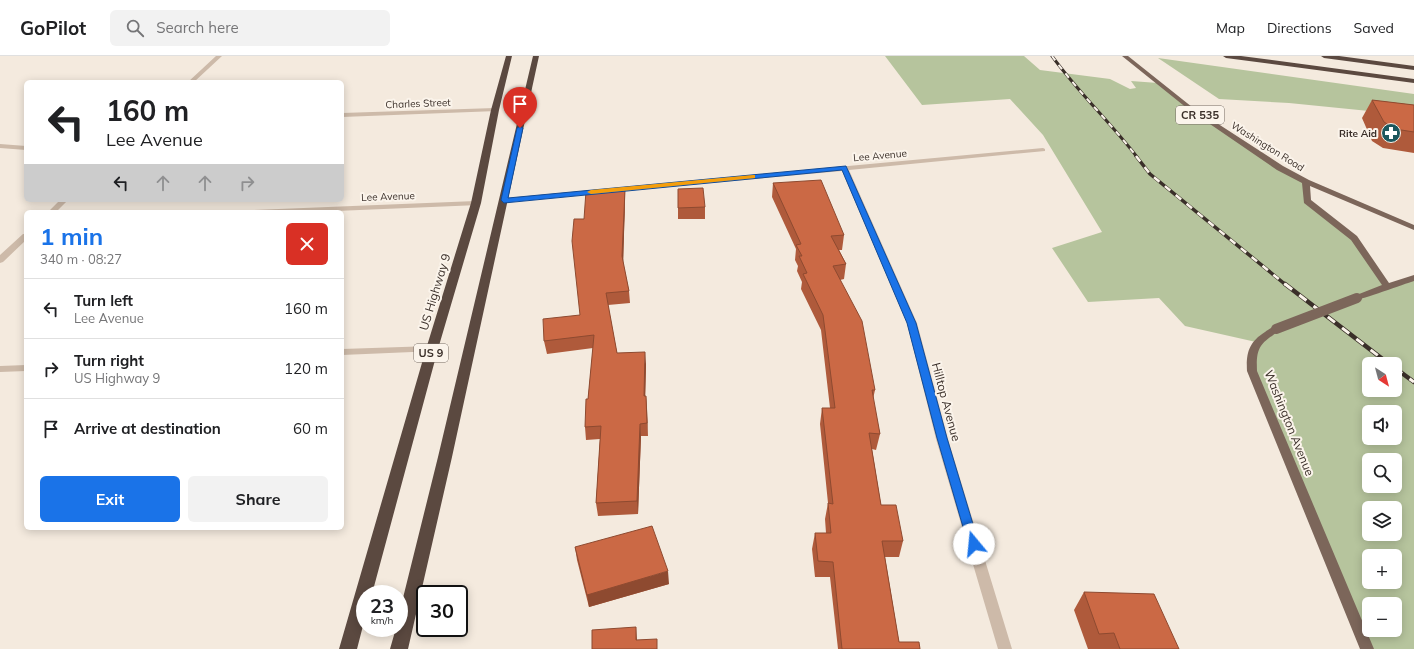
<!DOCTYPE html>
<meta charset="utf-8">
<style>
:root{--surface:#fff;--page:#f2f2f2;--text:#202124;--muted:#757577;--line:#e0e0e0;--accent:#1a73e8}
body{margin:0;font-family:Mulish,sans-serif;background:var(--page);color:var(--text);height:100vh;display:flex;flex-direction:column;font-size:15px;white-space:nowrap}
*{box-sizing:border-box;margin:0}
p{font-size:13px;color:var(--muted)}
.icon{flex:none;width:22px;height:22px;fill:none;stroke:currentColor;stroke-width:2;stroke-linecap:round;stroke-linejoin:round}
.map{position:relative;flex:1;overflow:hidden}
.sheet{position:absolute;left:24px;top:154px;width:320px;height:320px;display:flex;flex-direction:column;background:var(--surface);border-radius:6px;box-shadow:0 2px 10px #0003}
.sheet>*{flex:none}
.top-card{position:absolute;left:24px;top:24px;width:320px;height:122px;border-radius:6px;box-shadow:0 2px 10px #0003;background:#fff;color:var(--text);overflow:hidden}
.needle{width:26px;rotate:144deg}
.fabs{position:absolute;left:1362px;top:301px;display:grid;gap:8px}
.fabs a{display:grid;place-items:center;width:40px;height:40px;border-radius:6px;background:var(--surface);box-shadow:0 2px 10px #0003;font-size:20px}
.speed{position:absolute;left:356px;top:529px;display:flex;gap:8px;font-size:20px;font-weight:700;text-align:center}
.speed>*{display:grid;place-content:center;width:52px;height:52px;border-radius:50%;background:var(--surface);box-shadow:0 2px 10px #0003;line-height:1}
.speed small{font-size:10px;font-weight:400}
.speed .limit{border:2px solid #111;border-radius:6px;background:#fff;color:#111}
.pin{position:absolute;display:grid;place-items:center;width:34px;height:34px;color:#fff;margin:-41px -17px;border-radius:50% 50% 50% 0;rotate:-45deg;box-shadow:0 0 4px #0007}
.pin .icon{rotate:45deg}
.me{position:absolute;width:44px;margin:-22px;rotate:343deg;stroke-linejoin:round;filter:drop-shadow(0 0 3px #0008)}
.turn{display:flex;align-items:center;gap:14px;height:84px;padding:0 16px;font-size:18px}
.turn .icon{width:52px;height:52px;stroke-width:2.5}
.turn b{display:block;font-size:28px;line-height:34px}
.lanes{display:flex;align-items:center;height:38px;padding:0 16px;background:#0003;justify-content:center;gap:20px;direction:ltr}
.lanes .off{opacity:.35}
.round{display:grid;place-items:center;flex:none;width:42px;height:42px;border-radius:6px;background:var(--page)}
.head{display:flex;align-items:center;justify-content:space-between;height:68px;padding:0 16px}
h1{font-size:24px;font-weight:700;line-height:30px;color:var(--accent)}
.action{display:flex;gap:8px;margin-top:auto;padding:8px 16px}
.action a{flex:1;height:46px;border-radius:6px;background:var(--accent);color:#fff;font-size:16px;font-weight:700;line-height:46px;text-align:center}
.action a+a{background:var(--page);color:var(--text)}
ul{padding:0;list-style:none}
li{display:flex;align-items:center;gap:12px;height:60px;padding:0 16px;border-top:1px solid var(--line)}
li div{flex:1}
li b{display:block;font-size:15px}
li em{font-style:normal}
header{display:flex;align-items:center;gap:24px;box-sizing:border-box;height:56px;padding:0 20px;background:var(--surface);border-bottom:1px solid var(--line)}
header strong{font-size:19px}
nav{display:flex;gap:22px;margin-inline-start:auto;font-size:14px}
.search{width:280px;height:36px;background:var(--page);display:flex;align-items:center;gap:10px;box-sizing:border-box;padding:0 14px;border-radius:6px;color:var(--muted);font-size:15px}
.map>svg:first-child{display:block}
</style>
<header>
<strong>GoPilot</strong>
<div class="search"><svg class="icon" aria-label="search" viewBox="0 0 24 24"><circle cx="10" cy="10" r="6"/><path d="M15 15l6 6"/></svg>Search here</div>
<nav><a>Map</a><a>Directions</a><a>Saved</a></nav>
</header>
<div class="map">
<svg width="1414" height="593" viewBox="0 0 1414 593">
<rect width="100%" height="100%" fill="#f4eade"/>
<!-- green -->
<path fill="#b6c49d" fill-rule="evenodd" d="M 885,0 L 1024,0 L 1040,14 L 1110,23 L 1130,33 L 1136,32 L 1131,25 L 1158,27 L 1176,42 L 1306,126 L 1308,145 L 1354,182 L 1387,230 L 1414,222 L 1414,593 L 1367,593 L 1252,315 L 1256,286 L 1185,270 L 1159,242 L 1088,246 L 1052,192 L 1102,176 L 1043,79 L 1010,43 L 922,49 ZM 1369,308 L 1395,308 L 1395,334 L 1369,334 ZM 1369,356 L 1395,356 L 1395,382 L 1369,382 ZM 1369,404 L 1395,404 L 1395,430 L 1369,430 ZM 1369,452 L 1395,452 L 1395,478 L 1369,478 ZM 1369,500 L 1395,500 L 1395,526 L 1369,526 ZM 1369,548 L 1395,548 L 1395,574 L 1369,574 Z
M 1158,2 L 1414,38 L 1414,57 L 1379,56 L 1289,47 L 1219,43 Z"/>
<g fill="none" stroke-linecap="round" stroke-linejoin="round">
<!-- minor -->
<path fill="#cdbaa9" fill-rule="evenodd" d="M 216,0 L 222,0 L 194,26 L 188,26 Z
M 495,52 L 497,53 L 497,55 L 342,61 L 342,57 Z
M 0,88 L 26,90 L 26,94 L 0,92 Z
M 1043,92 L 1045,93 L 1045,95 L 849,114 L 917,267 L 948,383 L 1012,593 L 998,593 L 936,383 L 907,267 L 842,115 L 504,146 L 500,144 L 504,142 Z
M 60,144 L 68,144 L 56,156 L 48,156 Z
M 476,145 L 480,147 L 479,149 L 312,156 L 250,156 L 254,154 Z
M 23,178 L 26,178 L 26,184 L 3,206 L 0,207 L 0,199 Z
M 432,290 L 436,291 L 437,293 L 436,295 L 342,299 L 342,293 Z
M 26,309 L 26,315 L 0,316 L 0,310 Z"/>
<!-- major -->
<path fill="#7c665a" fill-rule="evenodd" d="M 1122,0 L 1128,0 L 1192,51 L 1283,110 L 1309,124 L 1414,169 L 1414,174 L 1310,130 L 1311,144 L 1357,180 L 1389,227 L 1414,219 L 1414,225 C 1404,228 1359,245 1354,244 L 1352,242 L 1354,240 L 1382,229 L 1351,184 L 1304,147 L 1302,127 L 1277,114 L 1188,53 Z
M 1276,270 L 1281,273 L 1279,275 C 1260,288 1256,291 1257,315 L 1374,593 L 1360,593 L 1247,315 C 1246,297 1249,286 1265,276 C 1268,274 1272,271 1276,270 Z"/>
<!-- highway -->
<path fill="#5b4940" fill-rule="evenodd" d="M 506,0 L 512,0 L 499,54 L 481,147 L 438,293 L 372,538 L 365,538 L 365,562 L 357,593 L 339,593 L 426,293 L 471,147 L 491,54 Z
M 533,0 L 539,0 L 452,401 L 408,593 L 390,593 L 396,572 L 399,572 L 399,558 L 438,401 Z
M 1223,0 L 1241,0 L 1414,23 L 1414,27 L 1226,2 Z
M 1321,0 L 1339,0 L 1414,10 L 1414,14 L 1324,2 Z"/>
<!-- rail-far2 casing -->
<g stroke="#3a2f29" stroke-width="3">
<path id="rail-far2" d="M 1052,0 C 1078,36 1110,66 1137,101"/>
</g>
<!-- rail-far1 casing -->
<g stroke="#3a2f29" stroke-width="3.5">
<path id="rail-far1" d="M 1136,100 L 1150,118 L 1286,229"/>
</g>
<!-- rail casing -->
<g stroke="#3a2f29" stroke-width="4.5">
<path id="rail" d="M 1285,228 L 1389,308
M 1395,312 L 1414,326"/>
</g>
<!-- rail-far2 -->
<use href="#rail-far2" stroke="#fbf4eb" stroke-width="2" stroke-dasharray="5.5" stroke-linecap="butt"/>
<!-- rail-far1 -->
<use href="#rail-far1" stroke="#fbf4eb" stroke-width="2.5" stroke-dasharray="7" stroke-linecap="butt"/>
<!-- rail -->
<use href="#rail" stroke="#fbf4eb" stroke-width="3" stroke-dasharray="9" stroke-linecap="butt"/>
<!-- major-bridge -->
<path stroke="#7c665a" stroke-width="10" d="M 1276,273 L 1357,242"/>
</g>
<!-- wall -->
<path fill="#af5a3b" d="M 1372,44 L 1414,49 L 1414,97 L 1383,92 L 1372,85 L 1362,62 Z
M 773,127 L 844,179 L 842,194 L 839,194 L 846,208 L 844,223 L 840,224 L 875,334 L 873,343 L 880,378 L 876,394 L 872,393 L 881,449 L 903,485 L 899,501 L 885,501 L 899,586 L 920,593 L 838,593 L 830,521 L 815,521 L 812,493 L 815,477 L 826,477 L 825,463 L 828,447 L 820,368 L 822,352 L 830,352 L 821,274 L 801,233 L 802,226 L 797,215 L 798,210 L 795,204 L 796,193 L 772,141 Z
M 678,133 L 705,151 L 705,163 L 678,163 Z
M 625,134 L 625,145 L 623,206 L 629,235 L 630,247 L 608,249 L 617,297 L 646,308 L 645,340 L 646,340 L 648,380 L 641,380 L 638,458 L 598,460 L 596,447 L 600,383 L 586,384 L 585,371 L 588,343 L 593,292 L 547,298 L 544,285 L 580,259 Z
M 575,491 L 669,528 L 589,551 L 577,504 Z
M 1084,536 L 1179,593 L 1088,593 L 1074,554 Z"/>
<!-- shaded-wall -->
<path fill="#8e4a30" d="M 625,134 L 625,145 L 623,212 L 622,200 Z
M 645,296 L 646,308 L 645,352 L 644,340 Z
M 646,340 L 647,352 L 648,380 L 647,367 Z
M 640,368 L 641,380 L 638,458 L 637,445 Z
M 668,515 L 669,528 L 589,551 L 587,539 Z
M 636,571 L 637,584 L 637,593 L 636,584 Z"/>
<!-- building -->
<path fill="#cb6945" stroke="#8e4a30" d="M 1372,44 L 1414,49 L 1414,76 L 1395,73 L 1384,66 Z
M 821,124 L 844,179 L 831,180 L 846,208 L 833,210 L 862,265 L 875,334 L 872,334 L 880,378 L 869,377 L 881,449 L 896,449 L 903,485 L 882,485 L 899,586 L 919,586 L 920,593 L 842,593 L 833,506 L 818,505 L 815,477 L 831,477 L 828,447 L 833,448 L 822,352 L 835,352 L 823,259 L 803,218 L 807,217 L 799,200 L 802,200 L 796,189 L 801,188 L 773,127 Z
M 703,132 L 705,151 L 678,152 L 678,133 Z
M 625,134 L 622,200 L 629,235 L 606,237 L 617,297 L 645,296 L 644,340 L 646,340 L 647,367 L 640,368 L 637,445 L 596,447 L 601,370 L 585,371 L 586,343 L 588,343 L 594,279 L 544,285 L 543,263 L 580,259 L 572,185 L 574,163 L 584,163 L 586,135 Z
M 652,470 L 668,515 L 587,539 L 575,491 Z
M 1084,536 L 1154,538 L 1179,593 L 1120,593 L 1114,577 L 1099,578 Z
M 636,571 L 636,584 L 657,583 L 657,593 L 592,593 L 592,574 Z"/>
<!-- route -->
<path fill="#1a73e8" stroke="#114b97" d="M 520,70 L 523,72 L 508,142 L 846,110 L 916,267 L 947,382 L 979,488 L 978,491 L 974,493 L 969,491 L 968,488 L 937,382 L 907,267 L 842,114 L 504,147 L 501,144 L 517,72 Z"/>
<!-- slow -->
<path fill="#f59e0b" d="M 753,119 L 755,119 L 755,122 L 591,138 L 587,136 L 591,134 Z"/>
<!-- icons -->
<defs>
<g id="pharmacy-disc" transform="scale(1)"><circle r="9.5" fill="#1c575d" stroke="#fbf4eb"/><path d="M-2-6h4v4h4v4h-4v4h-4v-4h-4v-4h4Z" fill="#fff"/></g>
</defs>
<g fill-rule="evenodd">
<use href="#pharmacy-disc" x="1391" y="77"/>
</g>
<g text-anchor="middle" stroke-width="4" stroke-linejoin="round" paint-order="stroke">
<!-- far-street labels -->
<g font-size="10" fill="#3a2f29" stroke="#fbf4eb">
<text transform="translate(418 47) rotate(-2)" y="4">Charles Street</text>
<text transform="translate(1268 90) rotate(32)" y="4">Washington Road</text>
<text transform="translate(880 99) rotate(-5)" y="4">Lee Avenue</text>
<text transform="translate(388 140) rotate(-2)" y="4">Lee Avenue</text>
</g>
<!-- far-poi labels -->
<g font-size="10" font-weight="bold" fill="#3a2f29" stroke="#fbf4eb" text-anchor="end">
<text x="1377" y="81">Rite Aid</text>
</g>
<!-- shield labels -->
<g fill="#fbf4eb" stroke="#746a63" stroke-width="1">
<rect x="1176" y="50" width="48" height="18" rx="3"/>
<rect x="414" y="288" width="34" height="18" rx="3"/>
</g>
<g font-size="11" font-weight="bold" fill="#3a2f29">
<text x="1200" y="63">CR 535</text>
<text x="431" y="301">US 9</text>
</g>
<!-- street labels -->
<g font-size="12" fill="#3a2f29" stroke="#fbf4eb">
<text transform="translate(435 236) rotate(-73)" y="4">US Highway 9</text>
<text transform="translate(946 346) rotate(75)" y="4">Hilltop Avenue</text>
<text transform="translate(1289 367) rotate(68)" y="4">Washington Avenue</text>
</g>
</g>
</svg>
<div class="fabs">
<a><svg class="needle" viewBox="-14 -14 28 28"><path d="M0-13l5 13h-10z" fill="#e53935"/><path d="M0 13l5-13h-10z" fill="#757577"/></svg></a>
<a><svg class="icon" aria-label="sound" viewBox="0 0 24 24"><path d="M4 9h4l5-4v14l-5-4H4zM17 9q2 3 0 6"/></svg></a>
<a><svg class="icon" aria-label="search" viewBox="0 0 24 24"><circle cx="10" cy="10" r="6"/><path d="M15 15l6 6"/></svg></a>
<a><svg class="icon" aria-label="layers" viewBox="0 0 24 24"><path d="M12 4l9 5-9 5-9-5zM3 14l9 5 9-5"/></svg></a>
<a>+</a>
<a>−</a>
</div>
<div class="speed"><div>23<small>km/h</small></div><div class="limit">30</div></div>
<div class="pin" style="left:520px;top:72px;background:#d93025"><svg class="icon" aria-label="arrive" viewBox="0 0 24 24"><path d="M6 21V4h12l-3 4 3 4H6"/></svg></div>
<svg class="me" style="left:974px;top:488px" viewBox="-20 -20 40 40"><circle r="19" fill="#fff"/><path d="M0-13L10 11 0 6-10 11z" fill="#1a73e8"/></svg>
<div class="top-card">
<div class="turn"><svg class="icon" aria-label="left" viewBox="0 0 24 24"><path d="M17 20v-9H6M10 6l-5 5 5 5"/></svg><div><b>160 m</b>Lee Avenue</div></div>
<div class="lanes"><svg class="icon" aria-label="left" viewBox="0 0 24 24"><path d="M17 20v-9H6M10 6l-5 5 5 5"/></svg><svg class="icon off" aria-label="ahead" viewBox="0 0 24 24"><path d="M12 20V5M6 11l6-6 6 6"/></svg><svg class="icon off" aria-label="ahead" viewBox="0 0 24 24"><path d="M12 20V5M6 11l6-6 6 6"/></svg><svg class="icon off" aria-label="right" viewBox="0 0 24 24"><path d="M7 20v-9h11M14 6l5 5-5 5"/></svg></div>
</div>
<section class="sheet">
<div class="head"><div><h1>1 min</h1><p>340 m · 08:27</p></div><a class="round" style="background:#d93025;color:#fff"><svg class="icon" aria-label="close" viewBox="0 0 24 24"><path d="M6 6l12 12M18 6L6 18"/></svg></a></div>
<ul>
<li><svg class="icon" aria-label="left" viewBox="0 0 24 24"><path d="M17 20v-9H6M10 6l-5 5 5 5"/></svg><div><b>Turn left</b><p>Lee Avenue</p></div><em>160 m</em></li>
<li><svg class="icon" aria-label="right" viewBox="0 0 24 24"><path d="M7 20v-9h11M14 6l5 5-5 5"/></svg><div><b>Turn right</b><p>US Highway 9</p></div><em>120 m</em></li>
<li><svg class="icon" aria-label="arrive" viewBox="0 0 24 24"><path d="M6 21V4h12l-3 4 3 4H6"/></svg><div><b>Arrive at destination</b></div><em>60 m</em></li>
</ul>
<div class="action"><a>Exit</a><a>Share</a></div>
</section>
</div>
